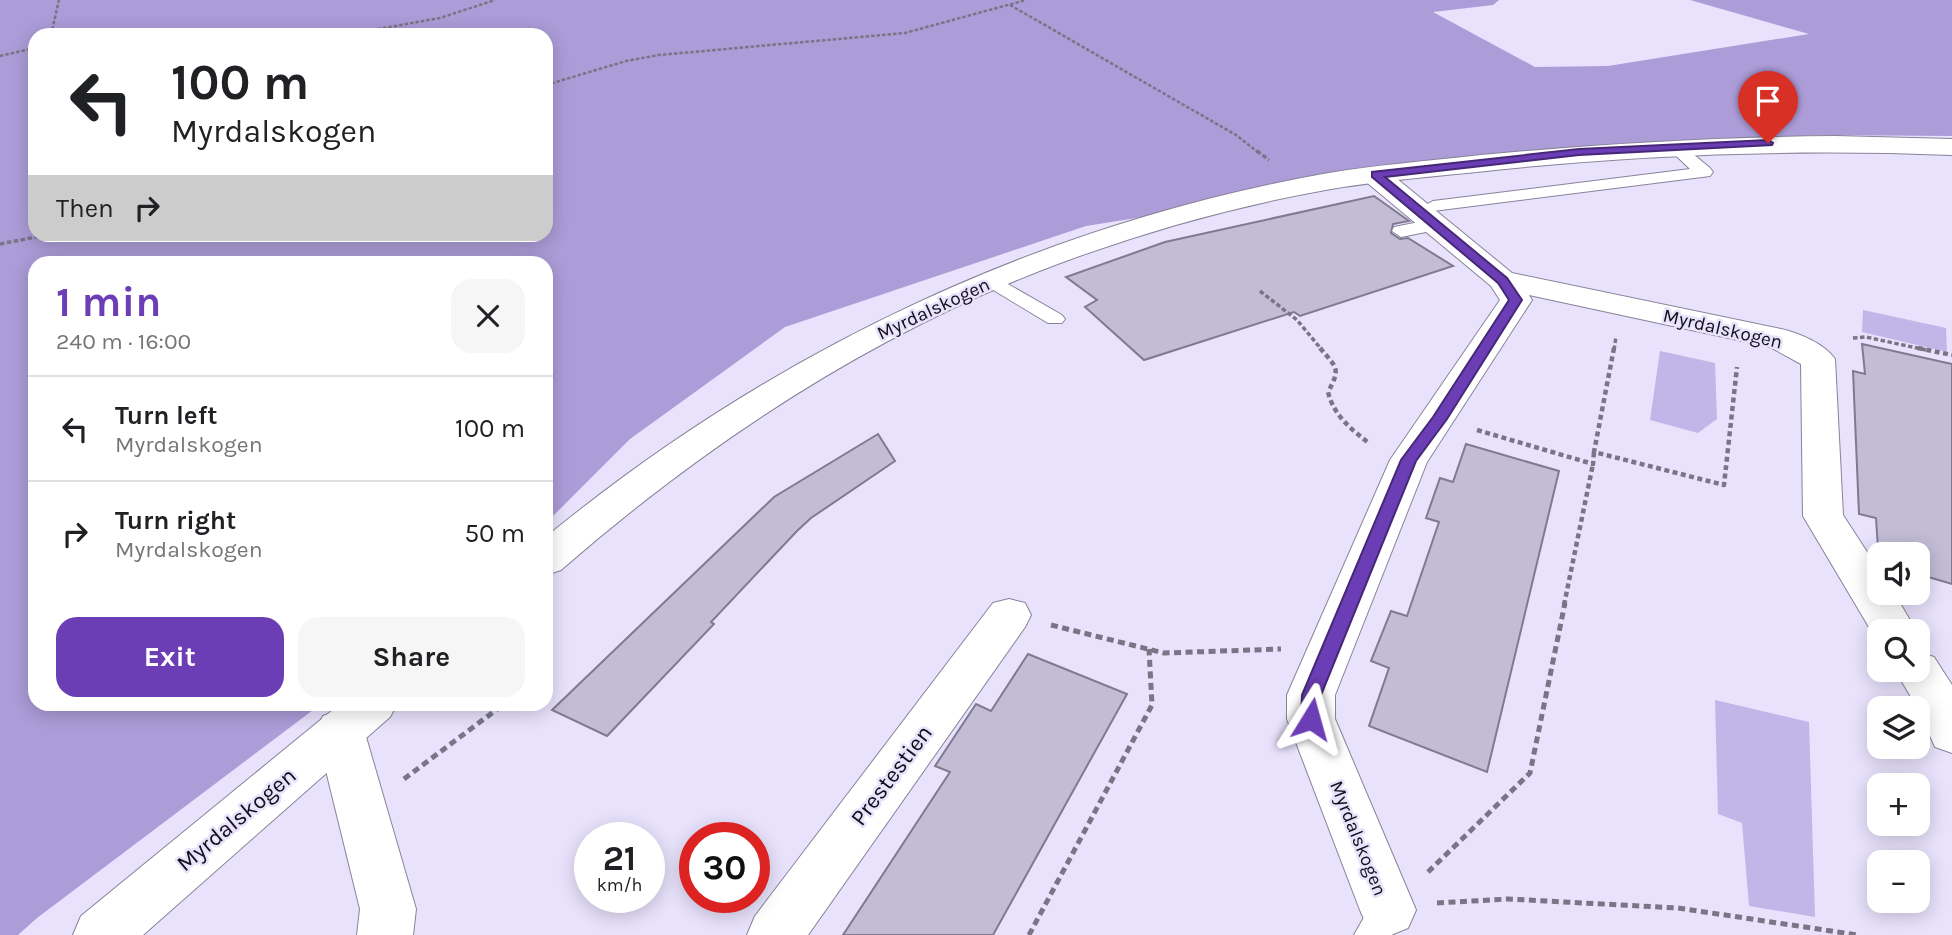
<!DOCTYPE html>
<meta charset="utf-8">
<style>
:root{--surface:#fff;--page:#f6f6f6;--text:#202124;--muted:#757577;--line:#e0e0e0;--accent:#6c3eb6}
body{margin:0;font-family:Karla,sans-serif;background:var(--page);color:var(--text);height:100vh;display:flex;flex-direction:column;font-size:26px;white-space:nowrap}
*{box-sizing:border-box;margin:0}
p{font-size:23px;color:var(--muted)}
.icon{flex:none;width:38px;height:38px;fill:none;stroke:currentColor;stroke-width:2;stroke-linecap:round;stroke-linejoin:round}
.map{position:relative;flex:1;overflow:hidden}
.side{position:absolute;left:28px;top:256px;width:525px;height:455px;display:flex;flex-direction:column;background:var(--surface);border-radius:21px;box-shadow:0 4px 18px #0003}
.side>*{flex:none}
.hud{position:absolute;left:28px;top:28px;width:525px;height:214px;border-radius:21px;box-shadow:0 4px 18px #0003;background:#fff;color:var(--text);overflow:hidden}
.controls{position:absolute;left:1867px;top:542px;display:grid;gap:14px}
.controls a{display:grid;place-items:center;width:63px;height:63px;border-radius:14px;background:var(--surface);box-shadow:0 4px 18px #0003;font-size:35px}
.speed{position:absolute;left:574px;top:822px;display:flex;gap:14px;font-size:35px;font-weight:700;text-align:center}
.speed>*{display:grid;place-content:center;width:91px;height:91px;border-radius:50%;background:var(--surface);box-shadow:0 4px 18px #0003;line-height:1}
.speed small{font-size:18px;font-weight:400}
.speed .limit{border:10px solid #d22;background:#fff;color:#111}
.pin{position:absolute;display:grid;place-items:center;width:60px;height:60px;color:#fff;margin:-72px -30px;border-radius:50% 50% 50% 0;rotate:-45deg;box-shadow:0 0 7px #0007}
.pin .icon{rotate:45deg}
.me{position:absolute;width:77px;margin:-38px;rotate:8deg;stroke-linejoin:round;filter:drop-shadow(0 0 5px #0008)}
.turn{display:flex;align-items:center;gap:24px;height:147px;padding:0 28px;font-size:32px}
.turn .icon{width:91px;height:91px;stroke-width:2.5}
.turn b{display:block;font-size:49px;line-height:60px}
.then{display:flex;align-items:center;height:66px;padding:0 28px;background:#0003;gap:14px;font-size:26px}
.round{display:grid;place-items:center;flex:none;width:74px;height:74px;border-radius:21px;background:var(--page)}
.overview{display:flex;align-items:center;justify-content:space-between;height:119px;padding:0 28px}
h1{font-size:42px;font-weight:700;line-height:52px;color:var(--accent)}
.cta{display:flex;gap:14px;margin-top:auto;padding:14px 28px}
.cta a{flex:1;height:80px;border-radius:21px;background:var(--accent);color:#fff;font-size:28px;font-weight:700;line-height:80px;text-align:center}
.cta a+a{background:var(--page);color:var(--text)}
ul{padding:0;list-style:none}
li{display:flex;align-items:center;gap:21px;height:105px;padding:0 28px;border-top:2px solid var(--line)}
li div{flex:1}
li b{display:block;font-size:26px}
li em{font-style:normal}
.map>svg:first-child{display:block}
</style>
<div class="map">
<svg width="1952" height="935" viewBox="0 0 1952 935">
<rect width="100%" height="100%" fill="#e8e2fc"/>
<!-- green -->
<path fill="#c2b5e7" d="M 1863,310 L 1946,328 L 1947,352 L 1862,332 Z
M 1660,351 L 1715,363 L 1717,419 L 1698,433 L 1650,420 Z
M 1715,700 L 1809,722 L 1815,917 L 1749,906 L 1742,823 L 1718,814 Z"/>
<!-- forest -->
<path fill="#ac9cd8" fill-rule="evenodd" d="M 0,0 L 1499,0 L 1493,5 L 1433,12 L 1535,67 L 1608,66 L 1809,34 L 1690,0 L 1952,0 L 1952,136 L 1815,135 L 1593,155 L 1358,183 L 1086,226 L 785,327 L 630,439 L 546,523 L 546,262 L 35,262 L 35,704 L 321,704 L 37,918 L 18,935 L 0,935 ZM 35,35 L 546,35 L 546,234 L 35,234 Z"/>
<!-- building -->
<path fill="#c2bcd5" stroke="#7f7a90" stroke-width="2" d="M 1374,196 L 1409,221 L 1393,224 L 1391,233 L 1400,239 L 1408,238 L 1453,266 L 1300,316 L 1294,312 L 1144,360 L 1085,307 L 1097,300 L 1066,277 L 1165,242 Z
M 1862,344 L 1952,364 L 1952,584 L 1918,574 L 1918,555 L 1880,555 L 1879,563 L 1876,518 L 1859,514 L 1853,371 L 1865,374 Z
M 878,434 L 895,461 L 811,518 L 797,531 L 711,622 L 714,624 L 607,736 L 552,710 L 774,497 Z
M 1466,444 L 1559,471 L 1487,772 L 1369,726 L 1389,668 L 1371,661 L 1391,611 L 1407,616 L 1439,522 L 1426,518 L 1440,478 L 1453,482 Z
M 1028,654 L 1127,694 L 993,935 L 843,935 L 950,772 L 935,766 L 976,704 L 991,711 Z"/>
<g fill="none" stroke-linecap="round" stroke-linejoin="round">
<!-- service casing -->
<g stroke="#888399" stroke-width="2">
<path id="service" d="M 1675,142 L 1681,144 L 1710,168 L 1713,172 L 1710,176 L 1433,211 L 1424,206 L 1433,201 L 1690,169 L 1667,147 Z
M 1434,219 L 1443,225 L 1441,229 L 1401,237 L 1392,231 L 1394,227 Z
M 992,275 L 1062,315 L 1065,319 L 1062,323 L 1048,323 L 985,285 L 982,281 L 985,277 Z
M 1388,893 L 1401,898 L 1406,910 L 1392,935 L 1354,935 L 1375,898 Z"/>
</g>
<!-- minor casing -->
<g stroke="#888399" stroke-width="2">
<path id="minor" d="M 1375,167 L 1385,169 L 1512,273 L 1781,329 C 1799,333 1825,344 1835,359 L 1843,515 L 1880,572 L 1880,593 L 1894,593 L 1917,632 L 1880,632 L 1879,644 L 1803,516 L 1801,364 L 1770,347 L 1529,295 L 1532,300 L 1427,462 L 1335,695 L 1335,719 L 1416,910 L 1408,928 L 1391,935 L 1368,928 L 1360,910 L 1287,719 L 1287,695 L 1390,460 L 1500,300 L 1491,286 L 1365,181 L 1361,175 L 1365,169 Z
M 1009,599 L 1025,603 L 1031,615 L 1025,627 L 808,935 L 747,935 L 755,916 L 993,603 Z
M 1918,652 L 1934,657 L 1952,685 L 1952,753 L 1935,747 L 1918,709 L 1895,670 L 1918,670 Z
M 340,710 L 357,716 L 364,730 L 416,909 L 413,935 L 357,935 L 360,909 L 316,730 L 323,716 Z"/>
</g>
<!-- secondary casing -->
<g stroke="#888399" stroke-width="2">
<path id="secondary" d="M 1835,136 L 1952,139 L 1952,155 C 1799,149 1647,154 1495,170 C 1440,176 1385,180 1331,189 C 1240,205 1150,230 1063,262 C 877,331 710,440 561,570 L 546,575 L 546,537 C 771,352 1036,226 1323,174 C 1375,165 1428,161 1481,155 C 1599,144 1716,137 1835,136 Z
M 340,704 L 397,704 L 390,717 L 143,935 L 73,935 L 81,916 Z"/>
</g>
<!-- path-far3 -->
<path stroke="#797586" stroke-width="2.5" stroke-dasharray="3.5 2" stroke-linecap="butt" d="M 1010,5 L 1236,135 L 1259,153
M 51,35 L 59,0
M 345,35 L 440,18 L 495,0
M 0,56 L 35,48
M 546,85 L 626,61 L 659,55 L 905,33 L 1026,0"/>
<!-- path-far2 -->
<path stroke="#797586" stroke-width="3.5" stroke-dasharray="4.5 2.5" stroke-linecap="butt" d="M 1257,151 L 1269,160
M 0,244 L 51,234
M 1260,291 L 1297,320 L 1322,350
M 1853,338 L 1866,337 L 1926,350
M 1614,350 L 1616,337"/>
<!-- path-far1 -->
<path stroke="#797586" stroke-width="4.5" stroke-dasharray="5 3.5" stroke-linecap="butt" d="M 1320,348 C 1337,368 1341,368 1328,392 C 1334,416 1351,429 1370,444
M 1614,348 L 1594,452 L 1724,485 L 1737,367
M 1918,348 L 1952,355
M 1477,430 L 1593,464 L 1594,452
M 1564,605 L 1593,464"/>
<!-- path -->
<path stroke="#797586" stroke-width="5" stroke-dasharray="7 4.5" stroke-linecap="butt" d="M 1051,625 L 1164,653 L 1281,649
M 404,779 L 504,704
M 1428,872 L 1530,773 L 1565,603
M 1437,903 L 1508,899 L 1678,908 L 1858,935
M 1029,935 L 1152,705 L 1149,649"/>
<!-- service -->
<use href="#service" fill="#fff" fill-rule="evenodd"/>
<!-- minor -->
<use href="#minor" fill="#fff" fill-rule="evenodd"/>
<!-- secondary -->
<use href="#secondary" fill="#fff" fill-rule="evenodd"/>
</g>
<!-- route -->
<path fill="#6c3eb6" stroke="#462876" stroke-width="2" d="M 1768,140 L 1773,143 L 1772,145 L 1579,155 L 1385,177 L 1507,278 L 1522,300 L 1447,419 L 1416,461 L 1321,695 L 1321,719 L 1318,725 L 1311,727 L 1304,725 L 1301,719 L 1302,695 L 1401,460 L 1433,417 L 1509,300 L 1498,283 L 1372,177 L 1372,172 L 1579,149 Z"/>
<g text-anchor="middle" stroke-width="5" stroke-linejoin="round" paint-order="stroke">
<!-- street labels -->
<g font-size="19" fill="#110f17" stroke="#e8e2fc">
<text transform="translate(933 308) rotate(-25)" y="7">Myrdalskogen</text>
<text transform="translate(1723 328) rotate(13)" y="7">Myrdalskogen</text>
<text transform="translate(1359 838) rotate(68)" y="7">Myrdalskogen</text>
</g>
<!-- near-street labels -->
<g font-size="23" fill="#110f17" stroke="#e8e2fc">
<text transform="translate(891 775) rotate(-53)" y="8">Prestestien</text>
<text transform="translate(236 819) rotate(-40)" y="8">Myrdalskogen</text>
</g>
</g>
</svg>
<div class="controls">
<a><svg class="icon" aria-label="sound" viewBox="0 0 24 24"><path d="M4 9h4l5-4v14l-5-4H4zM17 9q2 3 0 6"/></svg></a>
<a><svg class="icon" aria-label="search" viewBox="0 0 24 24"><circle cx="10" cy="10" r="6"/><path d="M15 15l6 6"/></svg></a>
<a><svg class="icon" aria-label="layers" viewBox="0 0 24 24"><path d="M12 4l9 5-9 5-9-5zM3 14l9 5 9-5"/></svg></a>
<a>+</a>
<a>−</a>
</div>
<div class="speed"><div>21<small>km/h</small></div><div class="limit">30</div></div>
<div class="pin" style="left:1768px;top:143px;background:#d93025"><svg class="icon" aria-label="arrive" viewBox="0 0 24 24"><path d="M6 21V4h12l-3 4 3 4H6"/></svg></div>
<svg class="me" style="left:1311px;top:719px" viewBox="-20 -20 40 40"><path d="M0-17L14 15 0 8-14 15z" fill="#6c3eb6" stroke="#fff" stroke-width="4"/></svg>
<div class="hud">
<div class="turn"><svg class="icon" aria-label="left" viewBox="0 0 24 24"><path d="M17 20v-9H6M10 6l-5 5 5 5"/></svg><div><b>100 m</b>Myrdalskogen</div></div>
<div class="then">Then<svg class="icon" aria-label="right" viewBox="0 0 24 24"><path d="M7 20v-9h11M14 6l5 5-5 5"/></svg></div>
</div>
<section class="side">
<div class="overview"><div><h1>1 min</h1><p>240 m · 16:00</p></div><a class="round"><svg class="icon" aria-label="close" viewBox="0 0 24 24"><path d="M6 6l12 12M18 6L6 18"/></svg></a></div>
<ul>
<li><svg class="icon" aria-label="left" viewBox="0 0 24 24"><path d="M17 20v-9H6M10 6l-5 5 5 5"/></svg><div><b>Turn left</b><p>Myrdalskogen</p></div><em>100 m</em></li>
<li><svg class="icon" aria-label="right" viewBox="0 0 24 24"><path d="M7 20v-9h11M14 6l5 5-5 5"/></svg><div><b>Turn right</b><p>Myrdalskogen</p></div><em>50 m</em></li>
</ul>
<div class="cta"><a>Exit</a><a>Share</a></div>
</section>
</div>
